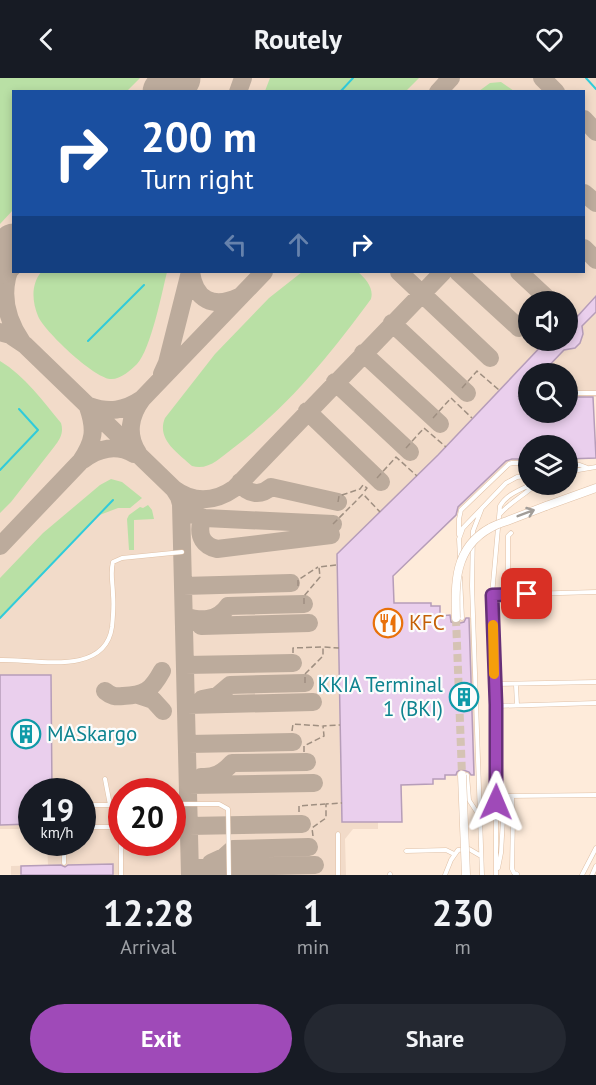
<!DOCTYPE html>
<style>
:root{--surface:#171b24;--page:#242831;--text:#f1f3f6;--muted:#9ea1a6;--accent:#9f4ab8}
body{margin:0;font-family:"PT Sans",sans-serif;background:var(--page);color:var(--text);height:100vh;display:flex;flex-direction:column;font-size:22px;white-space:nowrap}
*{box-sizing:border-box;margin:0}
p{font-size:20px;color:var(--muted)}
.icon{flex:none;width:33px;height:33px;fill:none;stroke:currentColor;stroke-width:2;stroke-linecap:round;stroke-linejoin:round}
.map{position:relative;height:797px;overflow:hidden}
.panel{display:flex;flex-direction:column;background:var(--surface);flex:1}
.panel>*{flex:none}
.hud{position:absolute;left:12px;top:12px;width:573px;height:183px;border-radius:0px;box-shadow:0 3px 9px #0003;background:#1a4fa0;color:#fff;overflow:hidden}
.tools{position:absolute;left:518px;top:213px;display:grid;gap:12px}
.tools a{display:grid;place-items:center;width:60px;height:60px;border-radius:50%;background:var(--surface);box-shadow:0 3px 9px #0003;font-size:30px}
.speed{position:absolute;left:18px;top:700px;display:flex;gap:12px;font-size:30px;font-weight:700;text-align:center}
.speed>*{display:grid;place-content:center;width:78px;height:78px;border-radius:50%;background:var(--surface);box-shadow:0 3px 9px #0003;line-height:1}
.speed small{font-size:15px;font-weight:400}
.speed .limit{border:9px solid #d22;background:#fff;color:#111}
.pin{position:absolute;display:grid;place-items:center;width:51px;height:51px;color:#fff;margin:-26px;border-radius:12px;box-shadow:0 3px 9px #0006}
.me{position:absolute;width:66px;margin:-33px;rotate:1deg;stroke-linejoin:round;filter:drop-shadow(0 0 4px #0008)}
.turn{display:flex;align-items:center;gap:21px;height:126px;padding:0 30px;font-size:27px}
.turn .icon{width:78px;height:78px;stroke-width:2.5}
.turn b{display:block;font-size:42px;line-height:51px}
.lanes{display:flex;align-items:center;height:57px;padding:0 30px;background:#0003;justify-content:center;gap:30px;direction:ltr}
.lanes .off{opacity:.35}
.eta{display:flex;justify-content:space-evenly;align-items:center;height:102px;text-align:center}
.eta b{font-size:36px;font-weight:800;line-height:42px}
.cta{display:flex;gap:12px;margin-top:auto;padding:12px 30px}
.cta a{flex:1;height:69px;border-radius:36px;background:var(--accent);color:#fff;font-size:24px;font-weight:800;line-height:69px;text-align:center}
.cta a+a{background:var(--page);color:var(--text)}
header{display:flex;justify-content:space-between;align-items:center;height:78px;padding:0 30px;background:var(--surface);font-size:27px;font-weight:800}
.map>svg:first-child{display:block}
</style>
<header><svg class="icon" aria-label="back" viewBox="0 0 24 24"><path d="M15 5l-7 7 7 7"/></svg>Routely<svg class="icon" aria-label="heart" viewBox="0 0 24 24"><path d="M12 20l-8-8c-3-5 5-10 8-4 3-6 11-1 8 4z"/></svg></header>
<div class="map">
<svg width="596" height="797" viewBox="0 0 596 797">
<rect width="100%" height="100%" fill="#feebda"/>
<!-- built -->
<path fill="#f2dbc9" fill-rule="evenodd" d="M 0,0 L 596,0 L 596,319 L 593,319 L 596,380 L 567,381 L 567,368 L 528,368 L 528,383 L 510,383 L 393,498 L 394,525 L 431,525 L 431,528 L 440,538 L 452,537 L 453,540 L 472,540 L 475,697 L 445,697 L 445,701 L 433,701 L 433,706 L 402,707 L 402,744 L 378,744 L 378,751 L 353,751 L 345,761 L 346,797 L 11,797 L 11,788 L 48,787 L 47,765 L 82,765 L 82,714 L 32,714 L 31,751 L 0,751 ZM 14,14 L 584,14 L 584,194 L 14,194 ZM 528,224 L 567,224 L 567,262 L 528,262 ZM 528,296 L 567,296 L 567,334 L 528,334 ZM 122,714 L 172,714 L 172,765 L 122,765 Z"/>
<!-- green -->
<path fill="#b9e0a5" d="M 0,0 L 140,0 L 127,13 L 14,14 L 13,132 L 0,146 Z
M 270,0 L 419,0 L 406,13 L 265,13 Z
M 501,4 L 514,13 L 479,13 L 490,5 Z
M 41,194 L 167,194 C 162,214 151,271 137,286 C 131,292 120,302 110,301 C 93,299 44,253 38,238 C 32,223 31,207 41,194 Z
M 302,194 L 358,194 C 366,201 374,210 371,221 C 329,278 289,328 232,371 C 220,380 208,393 192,388 C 178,375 156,361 165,340 L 215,276 L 269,220 Z
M 0,283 C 25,298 43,323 61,345 C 64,355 60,361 54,369 L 11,424 L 0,435 Z
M 111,401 L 122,404 L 142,420 L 130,430 L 118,430 L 97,438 L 0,540 L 0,500 L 43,455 L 100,407 Z
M 148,427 L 152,432 L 154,441 L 134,442 L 134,472 L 129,472 L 127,441 L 129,437 L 140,429 L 143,430 Z"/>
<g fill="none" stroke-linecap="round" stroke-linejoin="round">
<!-- stream -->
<path stroke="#30cbda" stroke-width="2" d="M 586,0 L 596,11
M 340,14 L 353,0
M 88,263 L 144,207
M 0,392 L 38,352 L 19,331
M 0,540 L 113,422"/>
<!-- taxiway -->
<path stroke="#bcab9c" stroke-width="18" d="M 542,0 L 556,14
M 238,14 L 243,0
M 438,14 L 451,0
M 584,41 L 596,54
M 584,115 L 596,125
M 584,170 L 596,182
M 14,176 C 12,184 9,192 7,200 C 2,222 9,245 22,264
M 191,194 C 195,222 213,231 239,219
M 399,194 L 490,280
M 458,194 L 519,250
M 519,194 L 548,221
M 392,245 L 467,315
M 0,254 L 10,257 L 25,267 L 174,411 C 194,426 215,424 235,410 L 443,194
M 363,275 L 440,346
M 162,296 L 167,285 L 190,194
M 335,304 L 410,374
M 89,328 C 109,335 124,333 142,321 L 264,194
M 307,333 L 381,404
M 138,375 C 126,357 130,337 142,321
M 83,382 C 98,370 117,366 134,376
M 240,404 C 247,417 261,418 271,409 L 338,424
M 174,411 L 179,419 L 181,426 L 190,797
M 181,426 C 187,435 194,438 205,440 L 333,446
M 201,445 C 198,459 204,468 217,471 L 331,457
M 0,468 L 81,383 C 94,363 96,352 88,329
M 183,508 L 291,505
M 184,538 C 200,543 217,544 228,528 L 304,526
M 201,548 L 309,545
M 185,587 L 293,585
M 105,613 C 111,618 115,619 123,618 C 145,617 151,613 162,593
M 138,617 L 153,622 L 163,633
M 202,621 L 217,618 L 230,607 L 305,605
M 187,627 L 313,624
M 188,666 L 293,664
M 201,699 C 214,700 223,695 232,685 L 307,684
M 188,707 L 314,705
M 189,748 L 302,746
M 211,785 L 224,779 L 233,771 L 309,769
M 190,790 L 315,787"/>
<!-- runway -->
<path stroke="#bcab9c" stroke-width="45" d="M 165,14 L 178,0
M 0,183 L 14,168"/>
</g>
<!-- building -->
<path fill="#eacfed" stroke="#b69db9" stroke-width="1.5" d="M 596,218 L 596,234 L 582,248 L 583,256 L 580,265 L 575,270 L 564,272 L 541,296 L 528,296 L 528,308 L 519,318 L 528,318 L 528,334 L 567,334 L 567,317 L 574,319 L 593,319 L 596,380 L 567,381 L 567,368 L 528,368 L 528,381 L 512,381 L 506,383 L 458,429 L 456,437 L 393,498 L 394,525 L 431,525 L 431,528 L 440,528 L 440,538 L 450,537 L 451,544 L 456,546 L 464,544 L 466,540 L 469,540 L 474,697 L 471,697 L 469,694 L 461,691 L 457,694 L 456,697 L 445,697 L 445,701 L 433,701 L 433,706 L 401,707 L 402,744 L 342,744 L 337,476 L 438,377 L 547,262 L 567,262 L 567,238 L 575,241 Z
M 0,597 L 51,597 L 52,714 L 32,714 L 32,746 L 0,747 Z
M 113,786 L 113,797 L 21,797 L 21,788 L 61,787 L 65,789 L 68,787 Z"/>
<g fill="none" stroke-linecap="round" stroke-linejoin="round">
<!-- minor-tunnel -->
<path stroke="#d5c3b4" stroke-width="8" stroke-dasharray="8 4" stroke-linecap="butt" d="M 456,540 L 462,697"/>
<!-- service casing -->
<g stroke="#dfc0a6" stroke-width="5">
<path id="service" d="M 567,311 L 574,315 L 596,315
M 567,387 L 580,387 L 588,390
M 567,394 L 596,389
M 500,436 C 510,424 525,417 536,406
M 459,457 L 459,441 L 461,432 L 509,386 L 512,385 L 528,385
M 460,480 L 459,461 L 463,450 L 506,405 L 517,399 L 528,398
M 460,499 L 462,540
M 492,517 L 596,514
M 508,517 L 508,458 L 511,455
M 0,582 C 35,581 105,599 112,549 C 113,539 114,527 113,517 C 113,506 110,495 113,484 L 122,480 L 182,474
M 494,606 L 596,604
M 516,607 L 517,627
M 496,628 L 596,625
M 467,697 L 469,722 L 480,739 L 482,797
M 105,701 L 110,727
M 496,718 L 596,717
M 512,718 L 513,739 L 512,791 L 514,795 L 517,796
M 496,725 L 503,741 L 501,775 L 498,790
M 172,726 L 219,726 L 228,731 L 229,797
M 82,727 L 121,727
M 121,727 L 121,797
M 480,739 L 472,508 L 473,453 L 482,430
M 82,749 L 121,749
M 406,773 L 446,772 L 454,776
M 64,785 L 64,765
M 338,797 L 338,756
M 390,797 L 390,796
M 445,797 L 451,782 L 458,772 L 469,771 L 481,778
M 496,797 L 496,628 L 492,517 L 500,428 C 507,416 520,412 532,406
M 582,797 L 596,770
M 592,797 L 596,788"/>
</g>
<!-- minor casing -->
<g stroke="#dfc0a6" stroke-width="9">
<path id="minor" d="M 546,428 L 596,410"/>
</g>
<!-- path -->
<path stroke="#9f8f81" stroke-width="1.5" stroke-dasharray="6 3" stroke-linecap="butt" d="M 462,310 L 477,293 L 499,312
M 433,340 L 451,320 L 472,340
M 406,370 L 424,350 L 446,369
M 377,400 L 396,379 L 417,398
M 338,424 L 339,418 L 360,411 L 363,407 L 367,410 L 363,415
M 333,446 L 363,416 L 380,434
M 298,508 L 298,502 L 318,489
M 304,526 L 304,518 L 320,499 L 319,489 L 337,487
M 293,575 L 293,570 L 323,569
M 305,605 L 305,596 L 323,578 L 323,569 L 339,570
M 292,653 L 293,646 L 322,648
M 304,674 L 304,668 L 324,658 L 323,648 L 340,647
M 299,734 L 299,728 L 325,726
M 313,758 L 312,750 L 326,740 L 326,726 L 342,725"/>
<!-- service -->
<use href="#service" stroke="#fff" stroke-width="4"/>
<!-- minor -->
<use href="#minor" stroke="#fff" stroke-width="8"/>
<!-- minor-bridge casing -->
<g stroke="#dfc0a6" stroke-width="9" stroke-linecap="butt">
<path id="minor-bridge" d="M 456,540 C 455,505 454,470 490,450 C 495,447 501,445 507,443 C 520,438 533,433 546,428
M 462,697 L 466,797"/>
</g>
<!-- minor-bridge -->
<use href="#minor-bridge" stroke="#fff" stroke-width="8"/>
</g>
<!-- one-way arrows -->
<defs><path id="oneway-shaft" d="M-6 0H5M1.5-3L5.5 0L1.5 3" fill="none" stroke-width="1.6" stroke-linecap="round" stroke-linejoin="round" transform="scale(1.5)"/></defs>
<use stroke="#a29d98" href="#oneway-shaft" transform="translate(526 435) rotate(-21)"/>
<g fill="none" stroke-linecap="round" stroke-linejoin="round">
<!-- route casing -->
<g stroke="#673078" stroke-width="15">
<path id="route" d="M 496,724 L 496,627 L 492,517 L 527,516"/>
</g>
<!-- route -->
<use href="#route" stroke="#9f4ab8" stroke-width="10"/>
<!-- slow -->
<path stroke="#f59e0b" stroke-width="10" d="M 493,547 L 494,596"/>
</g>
<!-- icons -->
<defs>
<g id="restaurant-ring" transform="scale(1.5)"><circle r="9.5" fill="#fcfcfc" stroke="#e8710a" stroke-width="1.5"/><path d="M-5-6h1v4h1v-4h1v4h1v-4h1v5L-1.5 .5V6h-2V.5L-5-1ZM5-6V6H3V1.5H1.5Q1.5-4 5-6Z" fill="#e8710a"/></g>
<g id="building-ring" transform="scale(1.5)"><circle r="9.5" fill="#fcfcfc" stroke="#0f9aa8" stroke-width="1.5"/><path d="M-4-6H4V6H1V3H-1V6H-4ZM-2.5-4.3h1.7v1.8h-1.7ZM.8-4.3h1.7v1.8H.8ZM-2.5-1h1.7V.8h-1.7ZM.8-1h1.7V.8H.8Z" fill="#0f9aa8"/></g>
</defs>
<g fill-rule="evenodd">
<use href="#restaurant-ring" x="388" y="545"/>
<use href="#building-ring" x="464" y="619"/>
<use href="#building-ring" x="26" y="656"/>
</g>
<g text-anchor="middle" stroke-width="4.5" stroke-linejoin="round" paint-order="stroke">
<!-- food labels -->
<g font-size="21" fill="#c56008" stroke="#fcfcfc" text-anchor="start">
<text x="409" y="552">KFC</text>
</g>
<!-- culture labels -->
<g font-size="21" fill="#0d838f" stroke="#fcfcfc" text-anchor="end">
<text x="443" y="614">KKIA Terminal<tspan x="443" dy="24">1 (BKI)</tspan></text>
<text x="47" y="663" text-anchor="start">MASkargo</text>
</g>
</g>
</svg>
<div class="tools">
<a><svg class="icon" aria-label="sound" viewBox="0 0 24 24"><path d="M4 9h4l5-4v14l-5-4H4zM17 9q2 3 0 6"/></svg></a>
<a><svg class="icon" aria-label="search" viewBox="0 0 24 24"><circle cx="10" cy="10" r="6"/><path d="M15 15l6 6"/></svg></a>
<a><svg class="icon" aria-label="layers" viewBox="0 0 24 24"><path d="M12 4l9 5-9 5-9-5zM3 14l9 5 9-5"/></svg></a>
</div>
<div class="speed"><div>19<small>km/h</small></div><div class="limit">20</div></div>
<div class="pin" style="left:527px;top:516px;background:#d93025"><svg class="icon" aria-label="arrive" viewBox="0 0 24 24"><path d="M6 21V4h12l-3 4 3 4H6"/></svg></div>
<svg class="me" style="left:496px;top:724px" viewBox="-20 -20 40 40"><path d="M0-17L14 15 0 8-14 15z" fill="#9f4ab8" stroke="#fff" stroke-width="4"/></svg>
<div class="hud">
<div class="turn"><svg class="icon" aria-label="right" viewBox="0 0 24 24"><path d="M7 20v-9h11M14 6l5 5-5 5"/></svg><div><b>200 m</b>Turn right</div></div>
<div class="lanes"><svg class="icon off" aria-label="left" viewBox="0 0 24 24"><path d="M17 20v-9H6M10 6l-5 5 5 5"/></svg><svg class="icon off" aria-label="ahead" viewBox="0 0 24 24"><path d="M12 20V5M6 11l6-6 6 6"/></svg><svg class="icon" aria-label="right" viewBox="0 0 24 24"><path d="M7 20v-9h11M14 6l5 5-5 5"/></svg></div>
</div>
</div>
<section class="panel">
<div class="eta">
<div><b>12:28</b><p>Arrival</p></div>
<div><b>1</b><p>min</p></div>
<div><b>230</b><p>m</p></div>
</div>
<div class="cta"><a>Exit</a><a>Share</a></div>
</section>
